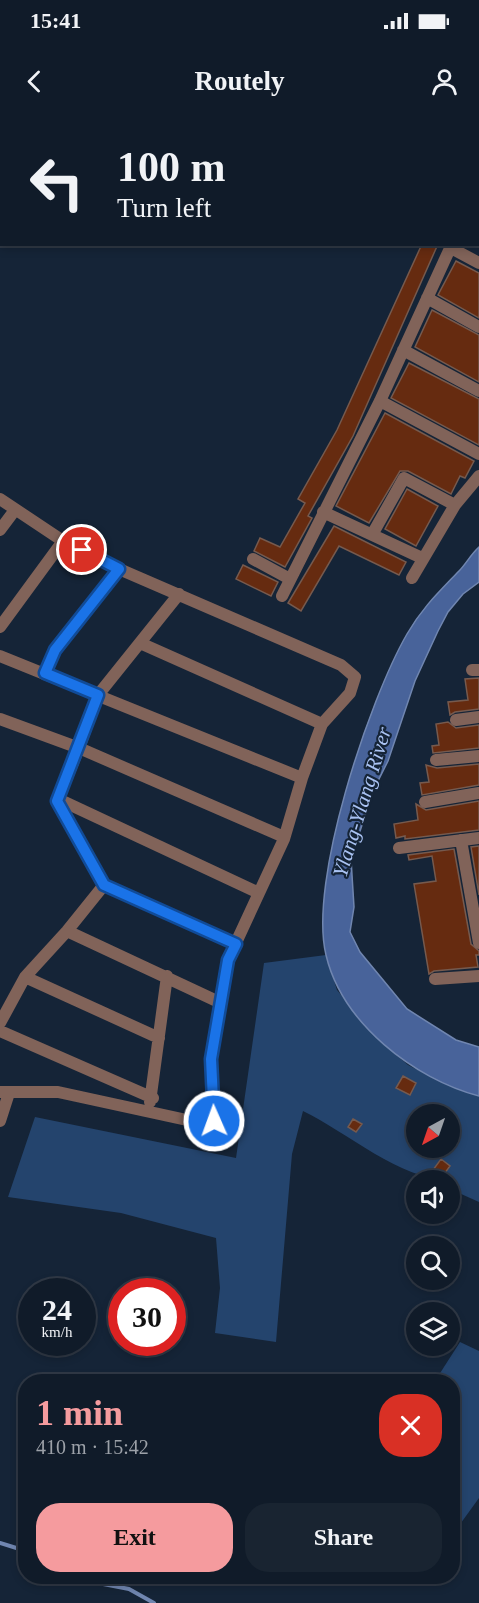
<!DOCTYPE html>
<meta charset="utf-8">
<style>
:root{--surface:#101b29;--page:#192431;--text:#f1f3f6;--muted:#9ca1a8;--line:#303946;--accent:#f59b9e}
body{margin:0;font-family:Georgia,serif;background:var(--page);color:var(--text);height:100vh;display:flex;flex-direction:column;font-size:22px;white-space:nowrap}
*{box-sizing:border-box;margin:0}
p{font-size:20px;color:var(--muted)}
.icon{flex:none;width:33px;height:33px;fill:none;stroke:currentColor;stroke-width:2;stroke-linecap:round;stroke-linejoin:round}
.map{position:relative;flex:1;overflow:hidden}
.drawer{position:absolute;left:18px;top:1254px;width:442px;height:210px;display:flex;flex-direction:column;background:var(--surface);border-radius:24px;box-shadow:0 3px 9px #0003,0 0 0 2px var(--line)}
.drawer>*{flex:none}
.hud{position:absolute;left:0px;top:0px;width:480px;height:126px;box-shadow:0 3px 9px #0003,0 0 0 2px var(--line);background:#101b29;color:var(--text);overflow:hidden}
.needle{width:39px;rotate:220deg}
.buttons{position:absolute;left:406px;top:984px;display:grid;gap:12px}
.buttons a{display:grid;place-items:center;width:54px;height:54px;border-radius:50%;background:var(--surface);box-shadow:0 3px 9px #0003,0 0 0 2px var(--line);font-size:30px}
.speed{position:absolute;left:18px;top:1158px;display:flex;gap:12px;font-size:30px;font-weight:700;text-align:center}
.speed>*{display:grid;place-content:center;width:78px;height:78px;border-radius:50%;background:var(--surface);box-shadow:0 3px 9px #0003,0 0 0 2px var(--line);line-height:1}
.speed small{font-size:15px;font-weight:400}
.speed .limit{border:9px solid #d22;background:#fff;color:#111}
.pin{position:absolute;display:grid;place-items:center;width:51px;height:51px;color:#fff;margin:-26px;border:3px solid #fff;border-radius:50%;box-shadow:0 2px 6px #0007}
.me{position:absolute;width:66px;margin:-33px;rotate:358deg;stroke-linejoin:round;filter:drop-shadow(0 0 4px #0008)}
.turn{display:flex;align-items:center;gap:21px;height:126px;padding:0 18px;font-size:27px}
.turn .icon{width:78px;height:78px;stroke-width:2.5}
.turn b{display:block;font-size:42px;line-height:51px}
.round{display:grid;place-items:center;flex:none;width:63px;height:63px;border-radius:24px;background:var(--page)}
.overview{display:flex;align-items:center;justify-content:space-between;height:102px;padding:0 18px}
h1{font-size:36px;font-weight:600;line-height:45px;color:var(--accent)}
.button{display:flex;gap:12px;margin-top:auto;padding:12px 18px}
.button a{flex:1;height:69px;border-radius:24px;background:var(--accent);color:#111;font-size:24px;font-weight:600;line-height:69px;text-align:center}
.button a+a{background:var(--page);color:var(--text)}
.status{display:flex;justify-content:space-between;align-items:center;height:42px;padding:0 30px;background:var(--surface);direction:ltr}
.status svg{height:16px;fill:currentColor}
header{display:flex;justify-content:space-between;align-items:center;height:78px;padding:0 18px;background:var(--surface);font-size:27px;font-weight:600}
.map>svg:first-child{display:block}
</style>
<div class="status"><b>15:41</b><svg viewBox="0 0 49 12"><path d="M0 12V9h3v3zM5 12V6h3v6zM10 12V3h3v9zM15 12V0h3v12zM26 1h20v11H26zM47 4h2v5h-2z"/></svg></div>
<header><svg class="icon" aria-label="back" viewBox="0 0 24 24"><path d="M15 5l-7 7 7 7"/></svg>Routely<svg class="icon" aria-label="person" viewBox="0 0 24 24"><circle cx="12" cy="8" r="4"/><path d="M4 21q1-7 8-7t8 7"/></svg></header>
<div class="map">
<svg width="479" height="1483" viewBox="0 0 479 1483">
<rect width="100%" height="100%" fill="#152437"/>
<!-- green -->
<path fill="#24446d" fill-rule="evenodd" d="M 326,835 L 337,870 L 379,920 L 408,945 L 441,962 L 479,976 L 479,1082 L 450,1069 L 450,1060 C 400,1060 347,1012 303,991 L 292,1034 L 276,1222 L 215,1213 L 220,1168 L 216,1118 L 121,1093 L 8,1077 L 35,997 L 236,1038 L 264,843 ZM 417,994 L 450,994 L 450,1028 L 417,1028 Z
M 460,1222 L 479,1231 L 479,1378 L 453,1414 L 453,1262 L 435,1261 Z"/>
<!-- water -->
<path fill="#48639a" stroke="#7086b0" stroke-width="1.5" d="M 479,427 L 479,462 L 463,474 L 448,492 L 438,511 L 415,561 L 388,641 L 373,671 L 351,739 L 354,787 L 350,812 L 360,832 L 407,889 L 456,920 L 479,927 L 479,976 C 414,959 342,903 326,835 C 308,762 369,580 407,514 C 422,488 438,473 459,451 C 466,444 471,434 479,427 Z"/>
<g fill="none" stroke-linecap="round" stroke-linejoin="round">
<!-- stream -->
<path stroke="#7086b0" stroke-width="4" d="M 0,1423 L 26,1431
M 86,1456 L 98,1463 L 129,1469 L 154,1483"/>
</g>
<!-- building -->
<path fill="#662b10" stroke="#765a4e" stroke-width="1.5" d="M 422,124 L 438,124 L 353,316 L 308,396 L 312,398 L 285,447 L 254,431 L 260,418 L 280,427 L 305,383 L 298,379 L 337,310 Z
M 456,141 L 479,153 L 479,198 L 438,175 Z
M 432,190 L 479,215 L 479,262 L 415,227 Z
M 409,243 L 479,279 L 479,325 L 391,278 Z
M 385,293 L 474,341 L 465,358 L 460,356 L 451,374 L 408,351 L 400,351 L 369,403 L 336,386 Z
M 407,369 L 438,386 L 416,426 L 385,409 Z
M 334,406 L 406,442 L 399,455 L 339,426 L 301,491 L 288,483 Z
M 243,445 L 278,462 L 271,476 L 236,459 Z
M 479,558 L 479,589 L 455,592 L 450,595 L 448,582 L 468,580 L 465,559 Z
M 448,602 L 456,608 L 479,605 L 479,628 L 433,633 L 432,626 L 439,625 L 436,604 Z
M 479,644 L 479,665 L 422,675 L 420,663 L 429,662 L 426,645 L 437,648 Z
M 479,681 L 479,710 L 405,719 L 405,716 L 396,718 L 394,704 L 418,700 L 416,684 L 426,690 Z
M 479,726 L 479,775 L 471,727 Z
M 454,729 L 471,824 L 479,831 L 479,835 L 476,835 L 478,847 L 434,851 L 429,854 L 414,764 L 436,761 L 432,736 L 409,740 L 408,735 Z
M 403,956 L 416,963 L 410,975 L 396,968 Z
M 353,999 L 362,1004 L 356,1012 L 348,1007 Z
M 441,1039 L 450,1046 L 442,1057 L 433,1050 Z"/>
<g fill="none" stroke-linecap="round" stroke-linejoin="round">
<!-- minor -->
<path stroke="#816359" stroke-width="12" d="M 478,52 L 479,51
M 478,79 L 479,79
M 451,128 L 479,143
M 427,178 L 479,207
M 403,230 L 479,271
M 380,281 L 479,334
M 0,379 L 63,421 L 0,507
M 323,392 L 422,438
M 0,410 L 15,390
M 373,413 L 404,358 L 455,385
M 253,439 L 290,459
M 412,458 L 455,385 L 479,356
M 179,474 L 98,575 L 79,628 L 284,717
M 282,476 L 380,281 L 452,124
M 140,523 L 322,604
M 0,536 L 302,658
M 472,550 L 479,550
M 45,553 L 55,530 L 119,449
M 0,599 L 79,628 L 57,682 L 104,765 L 67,811 L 25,857 L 0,903
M 456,600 L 479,597
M 436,640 L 479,636
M 58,679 L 259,773
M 425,682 L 479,673
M 461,720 L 479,823
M 399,728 L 479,718
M 104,765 L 236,824
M 67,811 L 221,883
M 25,857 L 159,918
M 435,859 L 479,856
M 0,911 L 153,978
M 0,972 L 58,972 L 196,1002 L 214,1001 L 211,939 L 228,840 L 284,719 L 302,658 L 322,604 L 350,573 L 355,557 L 341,545 L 119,449 L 63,421
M 150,982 L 167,856
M 0,1001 L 9,973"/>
</g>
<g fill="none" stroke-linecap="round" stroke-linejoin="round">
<!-- route casing -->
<g stroke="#114b97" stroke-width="15">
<path id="route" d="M 82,430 L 119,449 L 55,530 L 45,553 L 98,575 L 57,681 L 104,765 L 236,824 L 228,840 L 211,939 L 214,1001"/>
</g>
<!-- route -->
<use href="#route" stroke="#1a73e8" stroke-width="10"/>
</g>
<g text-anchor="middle" stroke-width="4.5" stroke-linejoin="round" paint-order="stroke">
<!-- water labels -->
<g font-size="21" font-style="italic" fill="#aac3f3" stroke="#152437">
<text transform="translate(362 682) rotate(-73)" y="7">Ylang-Ylang River</text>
</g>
</g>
</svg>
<div class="buttons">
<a><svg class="needle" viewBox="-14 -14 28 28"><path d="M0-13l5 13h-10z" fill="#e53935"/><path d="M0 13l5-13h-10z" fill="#9ca1a8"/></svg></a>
<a><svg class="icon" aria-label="sound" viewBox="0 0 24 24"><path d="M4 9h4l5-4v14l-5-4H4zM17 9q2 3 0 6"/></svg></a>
<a><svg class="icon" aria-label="search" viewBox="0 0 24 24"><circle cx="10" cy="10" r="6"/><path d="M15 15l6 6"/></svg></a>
<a><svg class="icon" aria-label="layers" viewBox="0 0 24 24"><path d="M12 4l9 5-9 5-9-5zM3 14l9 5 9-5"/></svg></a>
</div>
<div class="speed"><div>24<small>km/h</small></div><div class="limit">30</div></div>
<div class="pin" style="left:82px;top:430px;background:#d93025"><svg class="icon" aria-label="arrive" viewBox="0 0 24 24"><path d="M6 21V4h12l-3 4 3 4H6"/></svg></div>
<svg class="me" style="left:214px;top:1001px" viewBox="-20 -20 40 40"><circle r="17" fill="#1a73e8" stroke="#fff" stroke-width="3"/><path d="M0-11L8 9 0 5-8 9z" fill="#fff"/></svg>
<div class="hud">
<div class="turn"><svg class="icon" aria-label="left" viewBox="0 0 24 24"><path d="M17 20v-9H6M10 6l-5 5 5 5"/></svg><div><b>100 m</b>Turn left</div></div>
</div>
<section class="drawer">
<div class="overview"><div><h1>1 min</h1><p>410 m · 15:42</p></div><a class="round" style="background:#d93025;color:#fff"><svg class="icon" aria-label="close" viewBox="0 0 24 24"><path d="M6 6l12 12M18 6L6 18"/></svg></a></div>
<div class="button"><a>Exit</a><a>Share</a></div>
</section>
</div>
